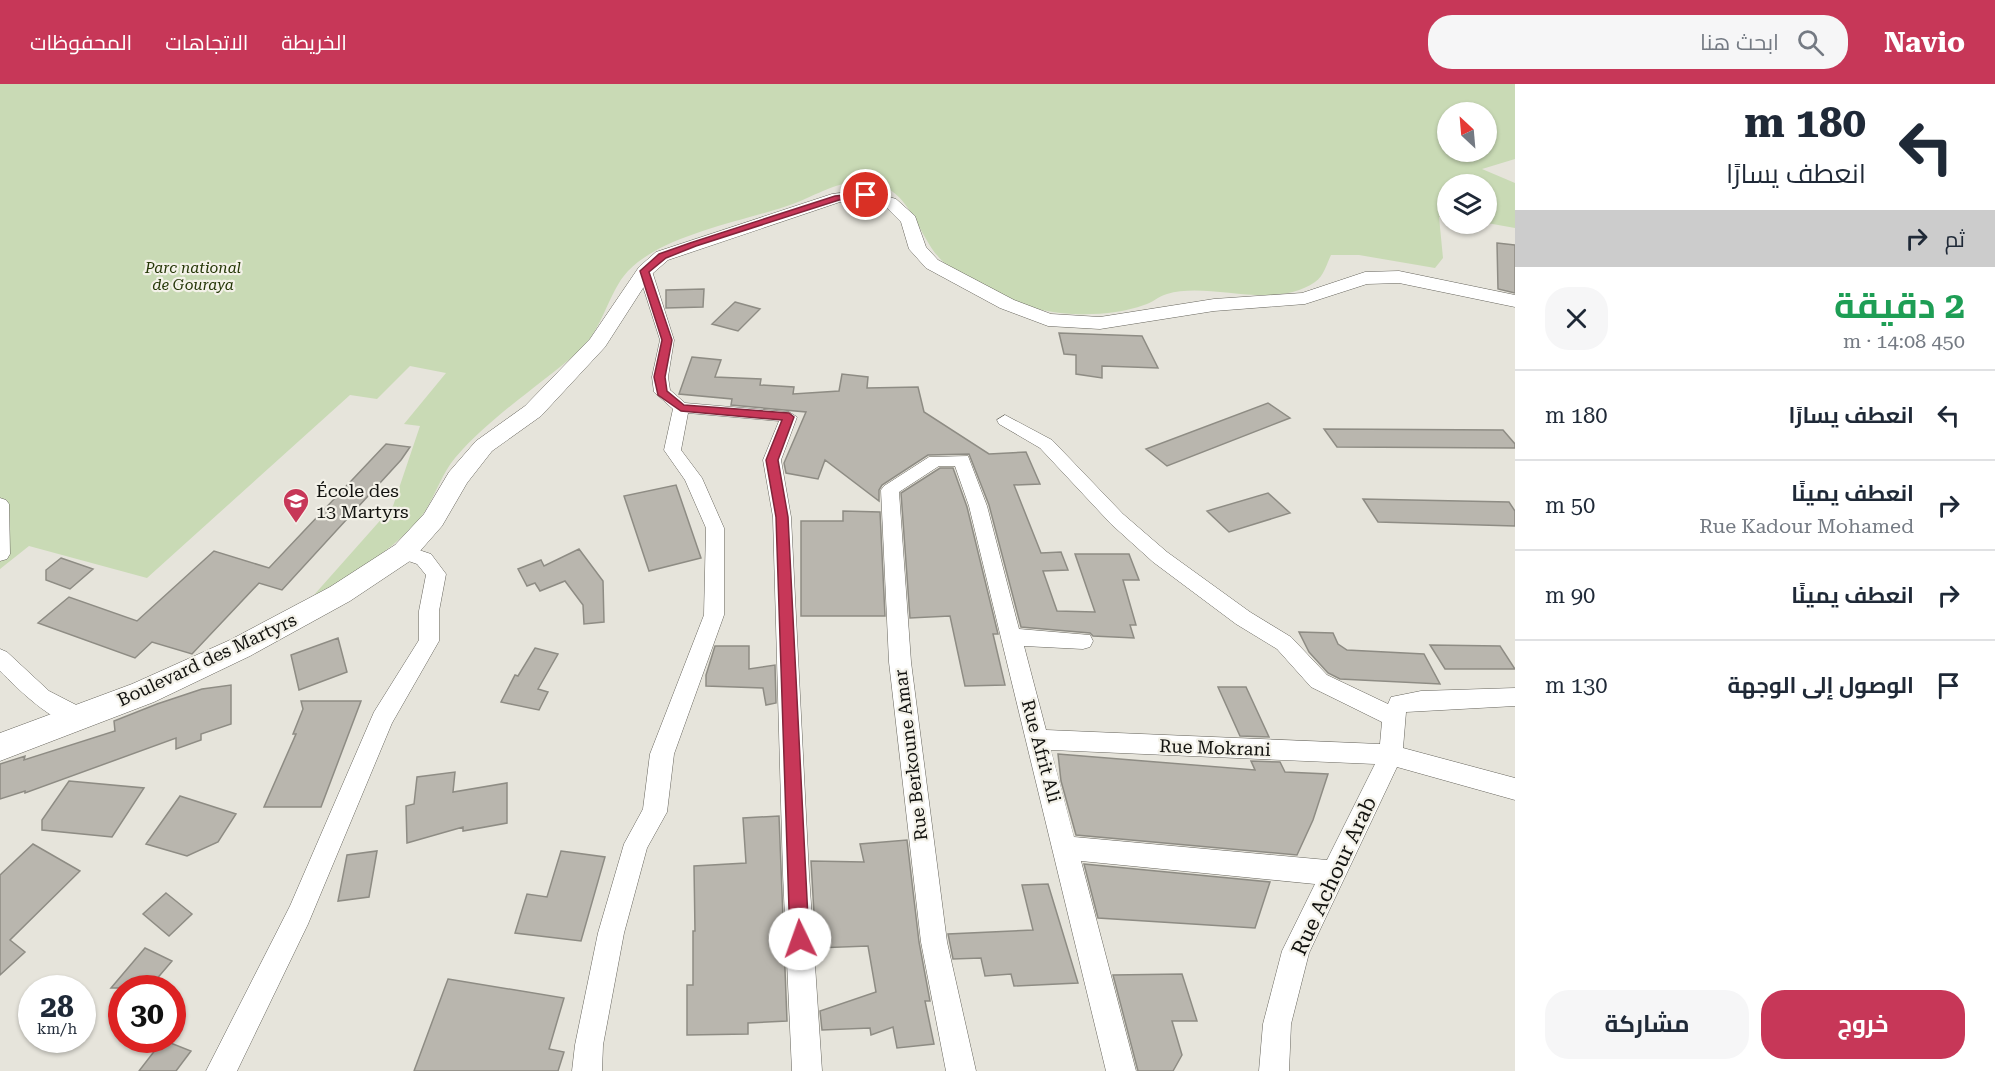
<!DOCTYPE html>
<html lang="ar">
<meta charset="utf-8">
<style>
:root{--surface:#fff;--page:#f6f6f7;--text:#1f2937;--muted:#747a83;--line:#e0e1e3;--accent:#c73758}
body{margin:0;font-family:"Roboto Serif",Cairo,serif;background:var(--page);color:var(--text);direction:rtl;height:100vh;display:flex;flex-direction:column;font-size:22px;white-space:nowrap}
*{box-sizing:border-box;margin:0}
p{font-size:20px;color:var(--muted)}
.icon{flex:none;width:33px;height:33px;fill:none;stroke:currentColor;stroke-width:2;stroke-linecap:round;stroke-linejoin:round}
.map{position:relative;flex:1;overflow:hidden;direction:ltr}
.drawer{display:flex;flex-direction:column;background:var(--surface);width:480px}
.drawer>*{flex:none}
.guide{background:#fff;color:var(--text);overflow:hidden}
.needle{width:39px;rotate:334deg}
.buttons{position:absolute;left:1437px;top:18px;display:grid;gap:12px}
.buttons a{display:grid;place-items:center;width:60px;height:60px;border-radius:50%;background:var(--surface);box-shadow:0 2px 4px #0004;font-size:30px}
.speed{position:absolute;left:18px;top:891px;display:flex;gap:12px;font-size:30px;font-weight:700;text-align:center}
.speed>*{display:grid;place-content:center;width:78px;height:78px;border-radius:50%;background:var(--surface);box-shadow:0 2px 4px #0004;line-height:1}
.speed small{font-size:15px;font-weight:400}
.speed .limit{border:9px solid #d22;background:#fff;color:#111}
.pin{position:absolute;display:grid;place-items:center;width:51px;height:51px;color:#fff;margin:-26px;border:3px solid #fff;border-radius:50%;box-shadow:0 2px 6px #0007}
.me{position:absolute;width:66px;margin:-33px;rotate:357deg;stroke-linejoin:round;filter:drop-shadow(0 0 4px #0008)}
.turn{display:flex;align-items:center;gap:21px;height:126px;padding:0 30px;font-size:27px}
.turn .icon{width:78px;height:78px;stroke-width:2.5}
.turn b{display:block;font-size:42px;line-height:51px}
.then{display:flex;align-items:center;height:57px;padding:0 30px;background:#0003;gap:12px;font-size:22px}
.round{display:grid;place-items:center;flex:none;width:63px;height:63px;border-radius:24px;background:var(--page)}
.headline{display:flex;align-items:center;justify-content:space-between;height:102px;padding:0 30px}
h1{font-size:36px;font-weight:700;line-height:45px;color:#1e9e55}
.button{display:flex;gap:12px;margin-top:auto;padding:12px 30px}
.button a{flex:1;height:69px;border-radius:24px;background:var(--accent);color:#fff;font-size:24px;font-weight:700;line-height:69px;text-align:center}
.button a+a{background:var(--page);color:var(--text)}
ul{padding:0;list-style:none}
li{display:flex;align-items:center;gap:18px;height:90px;padding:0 30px;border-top:2px solid var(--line)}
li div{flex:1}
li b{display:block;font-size:22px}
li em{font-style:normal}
header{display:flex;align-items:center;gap:36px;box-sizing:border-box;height:84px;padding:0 30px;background:var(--accent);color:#fff}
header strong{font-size:28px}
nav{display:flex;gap:33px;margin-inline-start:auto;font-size:21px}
.search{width:420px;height:54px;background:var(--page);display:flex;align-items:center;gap:15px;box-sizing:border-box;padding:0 21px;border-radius:24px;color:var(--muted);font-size:22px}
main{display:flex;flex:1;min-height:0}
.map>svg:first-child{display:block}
</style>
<header>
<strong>Navio</strong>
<div class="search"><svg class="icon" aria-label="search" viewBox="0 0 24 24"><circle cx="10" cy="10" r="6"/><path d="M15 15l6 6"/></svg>ابحث هنا</div>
<nav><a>الخريطة</a><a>الاتجاهات</a><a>المحفوظات</a></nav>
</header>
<main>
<section class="drawer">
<div class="guide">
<div class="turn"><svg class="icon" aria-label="left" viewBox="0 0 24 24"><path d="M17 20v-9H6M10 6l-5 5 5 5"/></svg><div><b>180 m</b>انعطف يسارًا</div></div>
<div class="then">ثم<svg class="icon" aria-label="right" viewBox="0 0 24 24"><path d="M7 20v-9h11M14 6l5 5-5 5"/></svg></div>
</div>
<div class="headline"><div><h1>2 دقيقة</h1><p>450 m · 14:08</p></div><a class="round"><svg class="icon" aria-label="close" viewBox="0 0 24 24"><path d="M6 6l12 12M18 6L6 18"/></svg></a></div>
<ul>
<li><svg class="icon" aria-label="left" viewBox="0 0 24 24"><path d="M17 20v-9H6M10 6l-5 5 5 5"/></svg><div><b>انعطف يسارًا</b></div><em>180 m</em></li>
<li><svg class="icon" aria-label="right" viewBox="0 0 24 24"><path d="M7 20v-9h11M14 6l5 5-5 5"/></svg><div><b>انعطف يمينًا</b><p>Rue Kadour Mohamed</p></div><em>50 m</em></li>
<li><svg class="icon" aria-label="right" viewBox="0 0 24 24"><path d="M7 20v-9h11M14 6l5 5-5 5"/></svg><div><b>انعطف يمينًا</b></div><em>90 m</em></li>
<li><svg class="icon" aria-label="arrive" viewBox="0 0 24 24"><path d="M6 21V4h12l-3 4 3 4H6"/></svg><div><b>الوصول إلى الوجهة</b></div><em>130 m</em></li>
</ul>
<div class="button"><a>خروج</a><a>مشاركة</a></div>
</section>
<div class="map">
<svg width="1515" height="987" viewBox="0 0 1515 987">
<rect width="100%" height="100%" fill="#e6e4db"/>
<!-- green -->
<path fill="#c9dab5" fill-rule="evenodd" d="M 0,0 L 1515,0 L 1515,75 L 1482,85 L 1515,99 L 1515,144 L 1487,139 L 1486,100 L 1448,100 L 1447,133 L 1439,133 L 1443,174 L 1435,184 L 1359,171 L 1331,171 C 1327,179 1324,192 1315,198 C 1273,227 1210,197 1167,210 C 1159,212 1152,219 1144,221 C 1114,232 1070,233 1038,225 C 1015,220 975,197 953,185 C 915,164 917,93 855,98 C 830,100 808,116 784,123 C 739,138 661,152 628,187 C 608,208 603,246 579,267 C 539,302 490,333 455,374 C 439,393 433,421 416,439 C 388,469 350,493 314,511 L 393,422 L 420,342 L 404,340 L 446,289 L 410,282 L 377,315 L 350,311 L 147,494 L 29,462 L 0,485 ZM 1448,28 L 1486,28 L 1486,68 L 1448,68 Z"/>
<!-- building -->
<path fill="#b9b6ae" stroke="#8e8c84" stroke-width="1.5" d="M 1497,159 L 1515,161 L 1515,209 L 1498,205 Z
M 704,205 L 703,223 L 666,224 L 666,206 Z
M 735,218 L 760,225 L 738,247 L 712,240 Z
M 1059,249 L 1142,252 L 1158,284 L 1102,282 L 1102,294 L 1076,290 L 1076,271 L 1064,270 Z
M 692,273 L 721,276 L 715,293 L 761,295 L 760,301 L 794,303 L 793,310 L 839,307 L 842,290 L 868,293 L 867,304 L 918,303 L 924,328 L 989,370 L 1026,368 L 1040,400 L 1014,401 L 1041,469 L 1061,468 L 1068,486 L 1043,487 L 1057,527 L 1095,528 L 1075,470 L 1129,470 L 1139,496 L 1123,496 L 1136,541 L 1130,541 L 1134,554 L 1093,552 L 1090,549 L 1021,543 L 989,421 L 969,370 L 928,371 L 882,401 L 879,406 L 879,417 L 825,376 L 818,395 L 786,389 L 784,379 L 806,328 L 731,321 L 732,315 L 679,310 Z
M 1268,319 L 1290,334 L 1167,382 L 1146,365 Z
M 1324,345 L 1503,346 L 1515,360 L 1515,364 L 1337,363 Z
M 386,360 L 410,363 L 401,376 L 282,506 L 259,499 L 192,570 L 152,558 L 135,574 L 38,539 L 69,513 L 137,537 L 214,467 L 269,484 Z
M 940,384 L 953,384 L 967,423 L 998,550 L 993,550 L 1005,601 L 965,602 L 950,532 L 910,534 L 901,409 Z
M 676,401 L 701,474 L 649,487 L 624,412 Z
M 1268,409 L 1290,429 L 1229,448 L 1207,427 Z
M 1363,415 L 1509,418 L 1515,427 L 1515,442 L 1378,438 Z
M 843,427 L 880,428 L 885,532 L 801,532 L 801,437 L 843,437 Z
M 579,465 L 603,497 L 604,538 L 584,540 L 583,521 L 565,497 L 540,507 L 535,499 L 527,502 L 518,485 L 541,476 L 544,482 Z
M 61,474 L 93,485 L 70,505 L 46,496 L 46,486 Z
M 1299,548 L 1333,549 L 1338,560 L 1347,566 L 1424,570 L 1440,600 L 1340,595 L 1328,589 L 1309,568 Z
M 338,554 L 347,588 L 299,606 L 291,571 Z
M 1430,561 L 1500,562 L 1515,585 L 1445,585 Z
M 715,562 L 749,562 L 749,585 L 775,581 L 776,619 L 766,621 L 763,604 L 706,602 L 706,591 Z
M 535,564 L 558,570 L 538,605 L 548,608 L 539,626 L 501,618 L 515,591 L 518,592 Z
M 231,601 L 231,640 L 201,650 L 201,656 L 176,665 L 176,654 L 25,709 L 25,707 L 0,715 L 0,680 L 25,672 L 24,676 L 115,647 L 114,637 L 157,620 L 202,605 Z
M 1218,603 L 1246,603 L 1269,653 L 1240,652 Z
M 301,617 L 361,617 L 321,723 L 264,723 L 296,650 L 293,650 L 303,625 Z
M 1058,670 L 1255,686 L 1251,677 L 1280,678 L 1285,688 L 1328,690 L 1313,736 L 1297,771 L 1076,751 L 1061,697 Z
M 455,688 L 453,708 L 507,699 L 507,739 L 463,747 L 463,743 L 407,759 L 406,722 L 414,720 L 417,693 Z
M 69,697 L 144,704 L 112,753 L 42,746 L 42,736 Z
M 180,712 L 236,730 L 218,758 L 187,772 L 146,760 Z
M 779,732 L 787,937 L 748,939 L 748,950 L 687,951 L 687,901 L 693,901 L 693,847 L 695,847 L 694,782 L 746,779 L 743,734 Z
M 907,756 L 919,858 L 930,917 L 925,917 L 934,960 L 897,964 L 893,943 L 871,951 L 870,944 L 822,946 L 820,927 L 876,908 L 868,862 L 816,864 L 811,777 L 864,778 L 860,760 Z
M 33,760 L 80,787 L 10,856 L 25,868 L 0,891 L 0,791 Z
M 377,767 L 369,813 L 338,817 L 347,771 Z
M 561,767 L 605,773 L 581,857 L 515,849 L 527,810 L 547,813 Z
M 1084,780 L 1270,798 L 1255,844 L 1098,834 Z
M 1048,800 L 1078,899 L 1014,902 L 1011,890 L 985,892 L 981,874 L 953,875 L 948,850 L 1033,846 L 1022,801 Z
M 166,809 L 192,830 L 169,852 L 143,830 Z
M 145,864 L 172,877 L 149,904 L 111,904 Z
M 1182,890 L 1197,937 L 1172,937 L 1182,971 L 1173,987 L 1138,987 L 1113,891 Z
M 448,895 L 564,914 L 549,965 L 564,968 L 558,987 L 414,987 Z
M 163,956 L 191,967 L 176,987 L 139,987 Z"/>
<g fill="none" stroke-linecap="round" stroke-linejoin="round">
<!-- street casing -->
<g stroke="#67655d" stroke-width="1">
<path id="street" d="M 645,183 L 652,187 L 674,256 L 668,293 L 670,306 L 685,319 L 789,328 L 797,333 L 781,376 L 791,433 L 809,790 L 822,987 L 792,987 L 783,790 L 773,433 L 763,376 L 779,337 L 688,329 L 681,366 L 702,394 L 724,444 L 724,531 L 674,670 L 667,728 L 647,764 L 624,849 L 603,961 L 602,987 L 572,987 L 575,961 L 598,849 L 624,760 L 643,725 L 650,670 L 704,531 L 706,444 L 685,396 L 664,366 L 673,325 L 654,308 L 652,293 L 660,256 L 638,187 Z
M 1005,331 L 1052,356 L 1123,430 L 1167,468 L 1250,528 L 1291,553 L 1327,591 L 1388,620 L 1391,613 L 1421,607 L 1515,604 L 1515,622 L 1406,628 L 1403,664 L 1515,694 L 1515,716 L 1397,683 L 1309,869 L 1291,940 L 1289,987 L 1259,987 L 1263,940 L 1282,867 L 1315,800 L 1081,777 L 1136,987 L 1106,987 L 969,422 L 955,382 L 939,382 L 899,408 L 911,578 L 947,858 L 976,987 L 946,987 L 921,858 L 889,578 L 881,406 L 884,402 L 929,373 L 968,372 L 987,422 L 1019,545 L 1090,551 L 1093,557 L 1090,563 L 1083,565 L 1024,562 L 1046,646 L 1380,660 L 1382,638 L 1311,603 L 1277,565 L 1236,540 L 1153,478 L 1111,440 L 1040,364 L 999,340 L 997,336 ZM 1051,666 L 1375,680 L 1327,776 L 1074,753 Z
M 0,414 L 6,416 L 9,420 L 10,470 L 7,475 L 0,477 Z
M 404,461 L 431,470 L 446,490 L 439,527 L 439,557 L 392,639 L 308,840 L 237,987 L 206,987 L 290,822 L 374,628 L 419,556 L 419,527 L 426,491 L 417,480 L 397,473 L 395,468 L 397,463 Z
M 0,565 L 7,568 L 49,607 L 88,627 L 91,634 L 88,641 C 62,650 17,604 0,587 Z"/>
</g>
<!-- secondary casing -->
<g stroke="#67655d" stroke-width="1">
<path id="secondary" d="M 866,106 L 896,115 L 915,132 L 926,163 L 938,176 L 1014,216 L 1051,230 L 1100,233 L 1214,215 L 1302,209 L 1365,188 L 1399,187 L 1515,211 L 1515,223 L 1399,199 L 1367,200 L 1305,220 L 1214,227 L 1100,245 L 1048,242 L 1000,224 L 926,184 L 909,165 L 901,138 L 884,121 L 865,116 L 840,118 L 668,176 L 652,190 L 605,263 L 541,332 L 492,367 L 467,399 L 442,442 L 413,475 L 350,517 L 250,572 L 154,618 L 0,677 L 0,649 L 132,600 L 230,556 L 330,503 L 395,461 L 424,430 L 449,388 L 476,357 L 525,322 L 590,255 L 639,183 L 656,168 L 832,110 Z"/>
</g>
<!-- street -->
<use href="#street" fill="#fff" fill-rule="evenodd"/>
<!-- secondary -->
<use href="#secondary" fill="#fff" fill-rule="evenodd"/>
</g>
<!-- route -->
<path fill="#c73758" stroke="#812439" stroke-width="1.5" d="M 866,109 L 869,113 L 839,116 L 696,162 L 666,174 L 649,188 L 672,256 L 665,293 L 667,307 L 684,321 L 789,329 L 794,333 L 778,376 L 788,433 L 809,855 L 806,862 L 800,865 L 793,862 L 790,855 L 776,433 L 766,376 L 782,336 L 681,327 L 658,311 L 654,293 L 662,256 L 640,187 L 659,170 L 690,159 L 835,112 Z"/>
<!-- icons -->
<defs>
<g id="school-pin" transform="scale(1.35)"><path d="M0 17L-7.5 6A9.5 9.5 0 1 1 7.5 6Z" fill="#c73758" stroke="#f3f1e8"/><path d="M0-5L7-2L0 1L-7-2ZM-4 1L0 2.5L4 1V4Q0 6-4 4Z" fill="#fff"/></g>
</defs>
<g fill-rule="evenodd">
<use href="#school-pin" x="296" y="417"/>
</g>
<g text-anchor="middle" stroke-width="4.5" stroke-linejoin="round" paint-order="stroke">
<!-- far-park labels -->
<g font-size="15" font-style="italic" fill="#243606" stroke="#f3f1e8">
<text x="193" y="189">Parc national<tspan x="193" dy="17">de Gouraya</tspan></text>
</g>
<!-- poi labels -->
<g font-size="18" fill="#12120f" stroke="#f3f1e8" text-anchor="start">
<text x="316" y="413">École des<tspan x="316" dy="21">13 Martyrs</tspan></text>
</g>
<!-- street labels -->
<g font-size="18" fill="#12120f" stroke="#f3f1e8">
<text transform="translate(207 576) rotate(-25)" y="6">Boulevard des Martyrs</text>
<text transform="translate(1215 664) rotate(2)" y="6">Rue Mokrani</text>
<text transform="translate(1041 667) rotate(75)" y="6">Rue Afrit Ali</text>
<text transform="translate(911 671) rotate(-97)" y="6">Rue Berkoune Amar</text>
</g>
<!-- near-street labels -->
<g font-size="21" fill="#12120f" stroke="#f3f1e8">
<text transform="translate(1334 792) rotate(-65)" y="7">Rue Achour Arab</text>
</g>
</g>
</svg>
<div class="buttons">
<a><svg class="needle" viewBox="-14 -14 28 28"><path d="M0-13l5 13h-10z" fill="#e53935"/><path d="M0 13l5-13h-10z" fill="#747a83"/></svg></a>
<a><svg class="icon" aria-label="layers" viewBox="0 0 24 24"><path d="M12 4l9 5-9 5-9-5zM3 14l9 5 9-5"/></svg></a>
</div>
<div class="speed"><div>28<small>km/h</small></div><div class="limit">30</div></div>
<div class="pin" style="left:866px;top:111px;background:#d93025"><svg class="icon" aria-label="arrive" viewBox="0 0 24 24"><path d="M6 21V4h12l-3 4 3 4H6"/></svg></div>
<svg class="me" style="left:800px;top:855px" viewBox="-20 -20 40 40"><circle r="19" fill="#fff"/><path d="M0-13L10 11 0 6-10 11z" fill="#c73758"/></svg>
</div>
</main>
